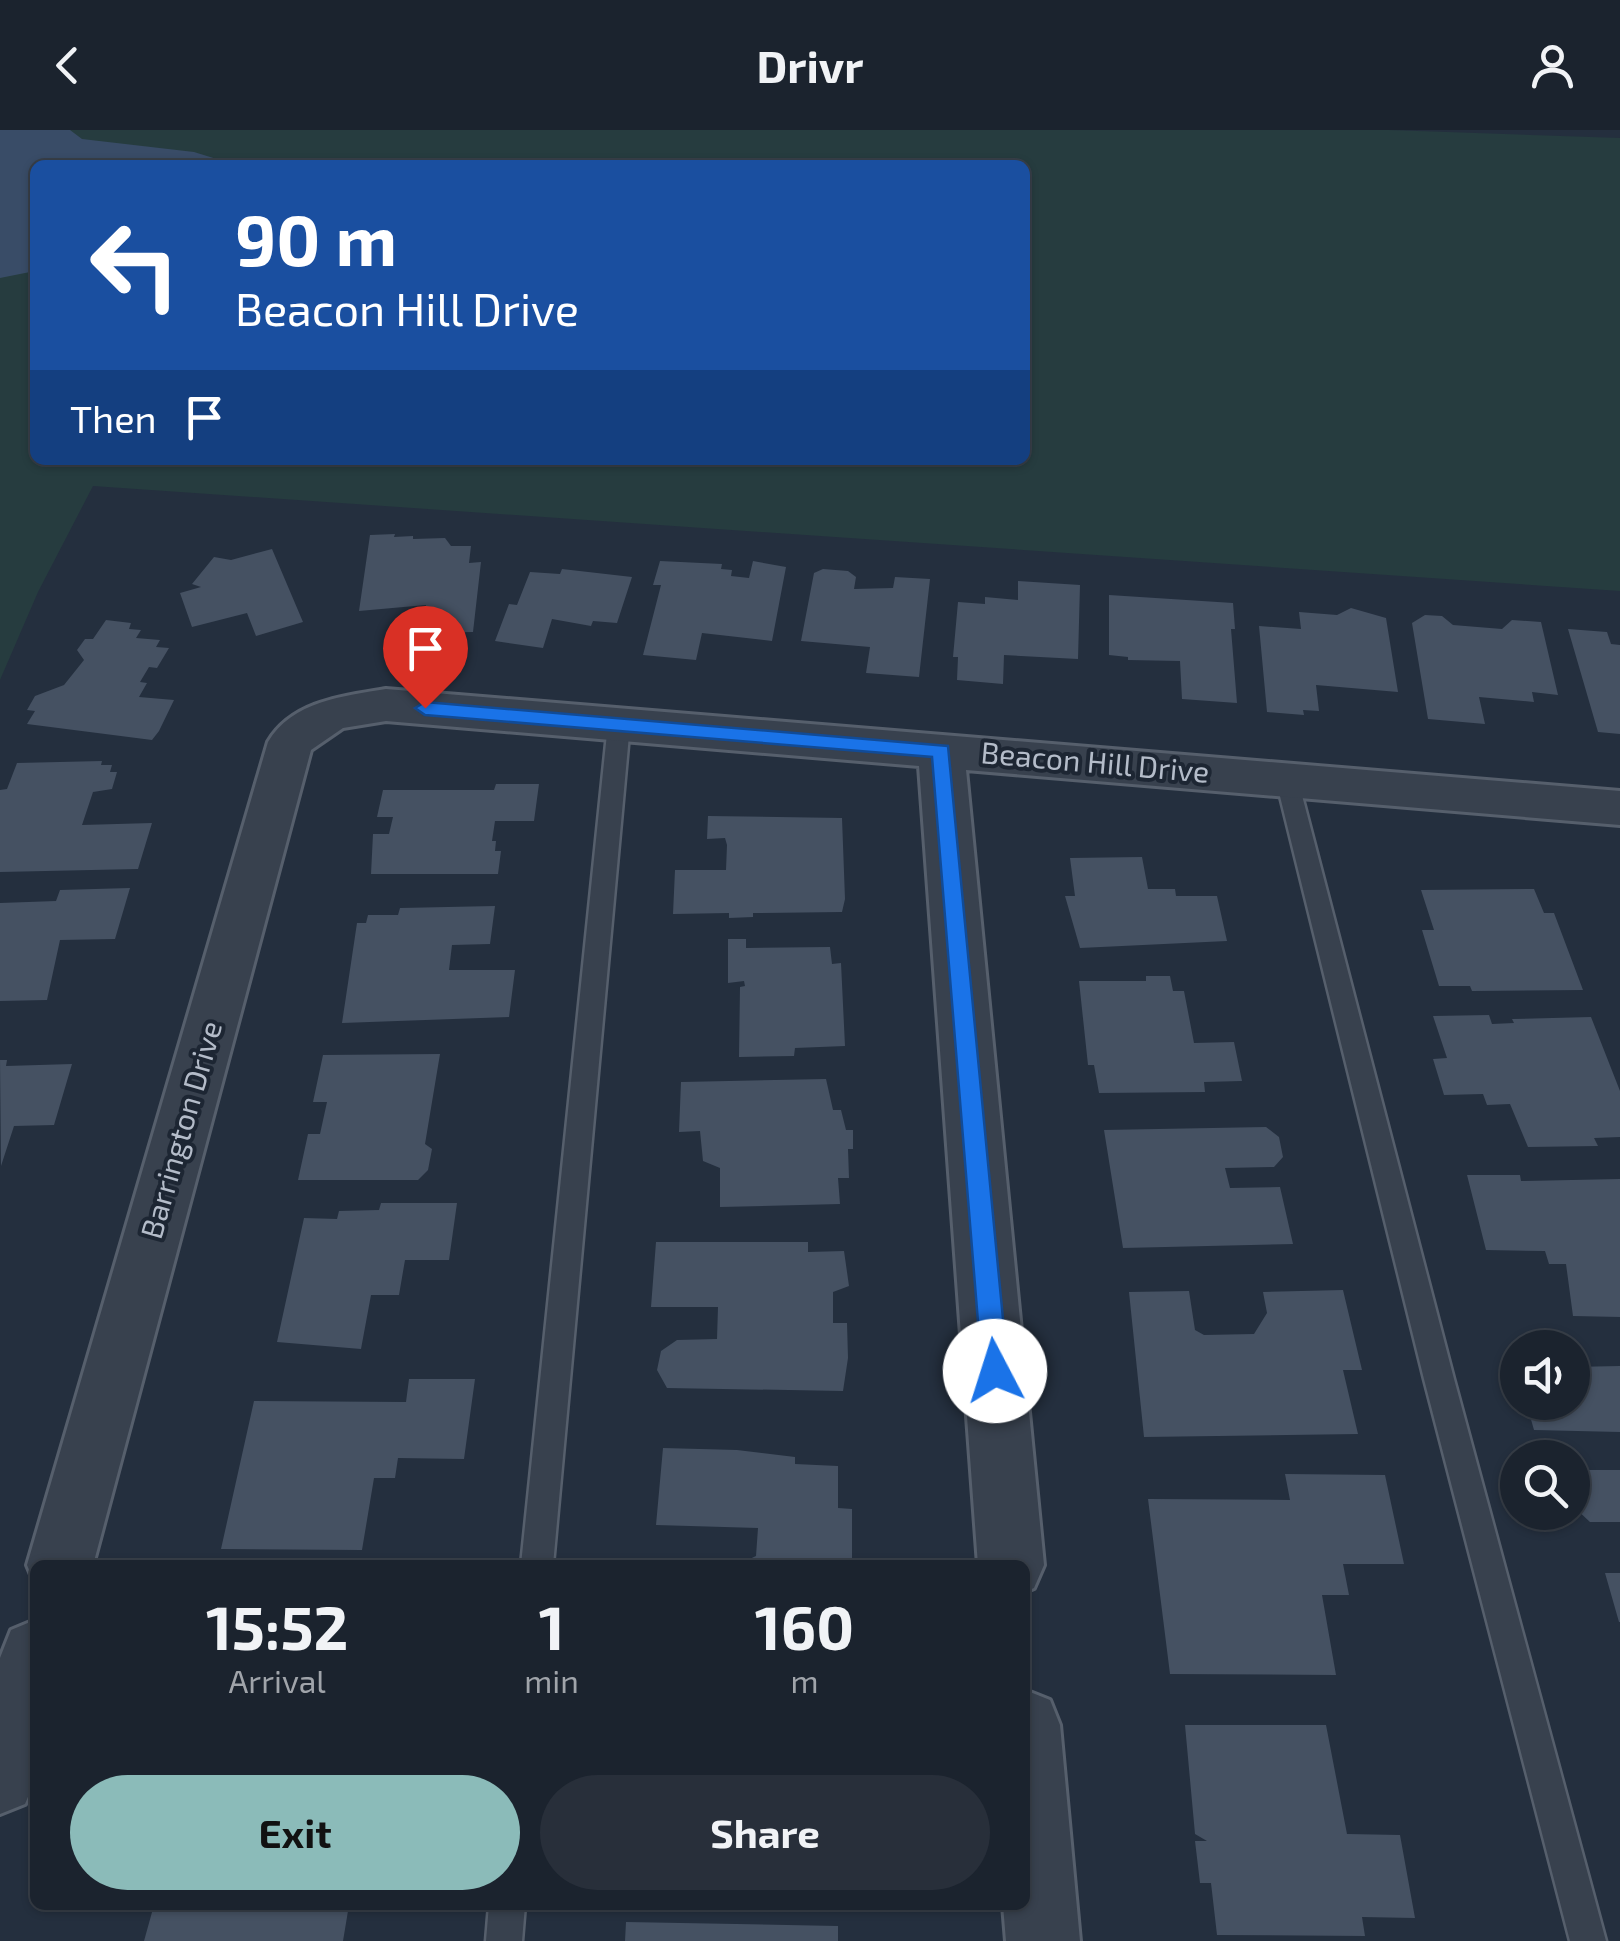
<!DOCTYPE html>
<style>
:root{--surface:#1b232e;--page:#282f3a;--text:#f1f3f6;--muted:#a0a4aa;--line:#39404a;--accent:#8bbbb9}
body{margin:0;font-family:"Exo 2",sans-serif;background:var(--page);color:var(--text);height:100vh;display:flex;flex-direction:column;font-size:38px;white-space:nowrap}
*{box-sizing:border-box;margin:0}
p{font-size:32px;color:var(--muted)}
.icon{flex:none;width:55px;height:55px;fill:none;stroke:currentColor;stroke-width:2;stroke-linecap:round;stroke-linejoin:round}
.map{position:relative;flex:1;overflow:hidden}
.side{position:absolute;left:30px;top:1430px;width:1000px;height:350px;display:flex;flex-direction:column;background:var(--surface);border-radius:15px;box-shadow:0 2px 8px #0004,0 0 0 2px var(--line)}
.side>*{flex:none}
.banner{position:absolute;left:30px;top:30px;width:1000px;height:305px;border-radius:15px;box-shadow:0 2px 8px #0004,0 0 0 2px var(--line);background:#1a4fa0;color:#fff;overflow:hidden}
.fabs{position:absolute;left:1500px;top:1200px;display:grid;gap:20px}
.fabs a{display:grid;place-items:center;width:90px;height:90px;border-radius:50%;background:var(--surface);box-shadow:0 2px 8px #0004,0 0 0 2px var(--line);font-size:50px}
.pin{position:absolute;display:grid;place-items:center;width:85px;height:85px;color:#fff;margin:-102px -42px;border-radius:50% 50% 50% 0;rotate:-45deg;box-shadow:0 0 10px #0007}
.pin .icon{rotate:45deg}
.me{position:absolute;width:110px;margin:-55px;rotate:355deg;stroke-linejoin:round;filter:drop-shadow(0 0 8px #0008)}
.turn{display:flex;align-items:center;gap:35px;height:210px;padding:0 40px;font-size:45px}
.turn .icon{width:130px;height:130px;stroke-width:2.5}
.turn b{display:block;font-size:70px;line-height:85px}
.then{display:flex;align-items:center;height:95px;padding:0 40px;background:#0003;gap:20px;font-size:38px}
.eta{display:flex;justify-content:space-evenly;align-items:center;height:170px;text-align:center}
.eta b{font-size:60px;font-weight:700;line-height:70px}
.primary-button{display:flex;gap:20px;margin-top:auto;padding:20px 40px}
.primary-button a{flex:1;height:115px;border-radius:60px;background:var(--accent);color:#111;font-size:40px;font-weight:700;line-height:115px;text-align:center}
.primary-button a+a{background:var(--page);color:var(--text)}
header{display:flex;justify-content:space-between;align-items:center;height:130px;padding:0 40px;background:var(--surface);font-size:45px;font-weight:700}
.map>svg:first-child{display:block}
</style>
<header><svg class="icon" aria-label="back" viewBox="0 0 24 24"><path d="M15 5l-7 7 7 7"/></svg>Drivr<svg class="icon" aria-label="person" viewBox="0 0 24 24"><circle cx="12" cy="8" r="4"/><path d="M4 21q1-7 8-7t8 7"/></svg></header>
<div class="map">
<svg width="1620" height="1811" viewBox="0 0 1620 1811">
<rect width="100%" height="100%" fill="#242f3e"/>
<!-- green -->
<path fill="#263c3f" fill-rule="evenodd" d="M 0,0 L 1389,0 L 1620,8 L 1620,461 L 93,356 L 38,462 L 0,550 ZM 35,35 L 1025,35 L 1025,330 L 35,330 Z"/>
<!-- water -->
<path fill="#394c67" d="M 0,0 L 70,0 L 82,9 L 194,22 L 236,35 L 35,35 L 35,141 L 0,148 Z"/>
<!-- building -->
<path fill="#455162" d="M 395,404 L 394,407 L 413,406 L 413,409 L 445,408 L 451,416 L 471,416 L 469,433 L 481,432 L 473,502 L 422,503 L 426,475 L 359,481 L 370,405 Z
M 272,419 L 303,492 L 256,506 L 247,483 L 192,497 L 180,463 L 201,457 L 192,454 L 214,427 L 231,430 Z
M 660,431 L 722,434 L 721,439 L 732,440 L 731,446 L 749,448 L 753,431 L 786,437 L 772,511 L 702,503 L 696,530 L 643,525 L 661,455 L 653,455 Z
M 562,439 L 632,447 L 617,493 L 593,491 L 591,496 L 552,489 L 543,518 L 495,511 L 509,474 L 517,475 L 530,442 L 560,444 Z
M 823,439 L 848,441 L 856,447 L 854,459 L 893,458 L 895,447 L 930,449 L 919,547 L 866,543 L 870,517 L 801,511 L 814,443 Z
M 1018,451 L 1080,455 L 1078,529 L 1004,525 L 1003,554 L 957,550 L 958,527 L 953,527 L 958,472 L 985,474 L 985,467 L 1018,470 Z
M 1109,465 L 1233,473 L 1235,499 L 1231,499 L 1237,573 L 1182,569 L 1180,531 L 1128,530 L 1128,527 L 1109,525 Z
M 1351,478 L 1386,488 L 1398,562 L 1316,555 L 1319,581 L 1303,580 L 1304,585 L 1267,582 L 1259,496 L 1301,499 L 1299,482 L 1337,485 Z
M 1425,485 L 1442,486 L 1453,495 L 1502,499 L 1512,490 L 1541,492 L 1558,565 L 1532,562 L 1534,572 L 1479,567 L 1485,594 L 1428,589 L 1412,493 Z
M 106,490 L 131,493 L 129,499 L 141,500 L 136,508 L 160,510 L 156,517 L 169,518 L 157,538 L 149,537 L 140,552 L 147,553 L 139,567 L 174,570 L 159,601 L 152,610 L 27,594 L 35,581 L 27,580 L 35,566 L 64,555 L 84,530 L 77,520 L 85,509 L 93,509 Z
M 1568,499 L 1607,502 L 1611,514 L 1620,515 L 1620,604 L 1598,602 Z
M 102,631 L 101,635 L 112,635 L 110,642 L 117,642 L 112,659 L 93,662 L 82,695 L 152,693 L 138,739 L 0,742 L 0,660 L 7,659 L 17,633 Z
M 496,654 L 539,654 L 534,691 L 495,691 L 492,711 L 496,711 L 495,721 L 501,721 L 498,744 L 371,744 L 373,704 L 389,704 L 393,687 L 377,687 L 383,660 L 494,660 Z
M 708,686 L 842,688 L 845,769 L 842,782 L 753,783 L 753,787 L 729,788 L 729,783 L 673,784 L 675,740 L 726,740 L 727,715 L 725,708 L 707,709 Z
M 1142,727 L 1148,759 L 1175,759 L 1176,766 L 1217,766 L 1227,811 L 1080,818 L 1065,766 L 1075,766 L 1070,728 Z
M 130,758 L 115,809 L 60,810 L 47,870 L 0,871 L 0,773 L 56,771 L 60,760 Z
M 1534,759 L 1544,783 L 1554,783 L 1583,860 L 1472,861 L 1470,856 L 1439,856 L 1422,800 L 1434,800 L 1421,760 Z
M 495,776 L 490,814 L 452,815 L 449,840 L 515,840 L 509,887 L 342,893 L 357,793 L 366,793 L 368,785 L 398,785 L 400,778 Z
M 728,809 L 746,809 L 746,818 L 830,817 L 832,834 L 841,833 L 845,916 L 795,918 L 794,926 L 739,927 L 740,857 L 745,856 L 744,851 L 728,853 Z
M 1146,846 L 1170,846 L 1173,861 L 1184,861 L 1194,913 L 1234,912 L 1242,951 L 1204,952 L 1205,962 L 1099,963 L 1094,935 L 1088,935 L 1079,851 L 1146,851 Z
M 1489,885 L 1492,894 L 1514,893 L 1512,889 L 1591,887 L 1620,961 L 1620,1007 L 1594,1008 L 1598,1016 L 1528,1017 L 1510,974 L 1487,975 L 1483,964 L 1444,965 L 1433,929 L 1447,928 L 1433,886 Z
M 440,924 L 425,1014 L 432,1019 L 428,1040 L 418,1050 L 298,1050 L 308,1004 L 320,1004 L 327,972 L 313,972 L 323,925 Z
M 0,930 L 7,930 L 6,936 L 72,934 L 54,995 L 14,996 L 1,1036 Z
M 826,949 L 833,980 L 841,980 L 846,1000 L 853,1000 L 853,1019 L 848,1019 L 849,1048 L 838,1048 L 840,1074 L 720,1077 L 720,1038 L 703,1031 L 700,1001 L 679,1002 L 681,952 Z
M 1266,997 L 1279,1007 L 1283,1027 L 1274,1037 L 1225,1038 L 1230,1058 L 1280,1057 L 1293,1114 L 1123,1118 L 1104,1000 Z
M 1467,1045 L 1520,1045 L 1521,1051 L 1620,1049 L 1620,1187 L 1573,1186 L 1566,1134 L 1549,1134 L 1545,1121 L 1486,1120 Z
M 381,1073 L 457,1073 L 449,1130 L 405,1130 L 399,1165 L 371,1165 L 361,1219 L 277,1212 L 304,1088 L 337,1089 L 339,1081 L 379,1080 Z
M 656,1112 L 808,1112 L 808,1122 L 844,1121 L 849,1156 L 833,1162 L 833,1193 L 847,1193 L 848,1228 L 843,1261 L 667,1258 L 657,1240 L 661,1221 L 677,1210 L 717,1209 L 718,1177 L 651,1177 Z
M 1343,1160 L 1362,1240 L 1343,1240 L 1358,1304 L 1144,1307 L 1129,1162 L 1189,1161 L 1195,1200 L 1204,1205 L 1254,1204 L 1267,1183 L 1263,1162 Z
M 1620,1236 L 1620,1302 L 1534,1300 L 1526,1272 L 1572,1272 L 1572,1237 Z
M 409,1249 L 475,1249 L 464,1329 L 398,1328 L 395,1348 L 374,1348 L 362,1420 L 221,1419 L 254,1271 L 406,1272 Z
M 663,1318 L 737,1320 L 795,1327 L 795,1334 L 838,1336 L 838,1378 L 852,1379 L 852,1435 L 737,1435 L 756,1426 L 758,1398 L 656,1395 Z
M 1584,1340 L 1620,1340 L 1620,1392 L 1590,1392 L 1575,1378 L 1573,1347 Z
M 1285,1344 L 1385,1345 L 1404,1434 L 1343,1434 L 1349,1465 L 1322,1465 L 1336,1545 L 1170,1544 L 1148,1369 L 1290,1370 Z
M 1605,1443 L 1620,1443 L 1620,1492 L 1619,1492 Z
M 1185,1595 L 1326,1595 L 1347,1704 L 1400,1705 L 1415,1788 L 1362,1787 L 1365,1806 L 1217,1805 L 1211,1753 L 1200,1753 L 1195,1711 L 1207,1711 L 1195,1704 Z
M 154,1775 L 349,1775 L 343,1811 L 144,1811 Z
M 626,1792 L 838,1796 L 838,1811 L 625,1811 Z"/>
<g fill="none" stroke-linecap="round" stroke-linejoin="round">
<!-- service casing -->
<g stroke="#565f6c" stroke-width="5">
<path id="service" d="M 619,586 L 630,594 L 553,1435 L 521,1435 L 608,594 Z
M 1287,642 L 1298,650 L 1454,1249 L 1606,1811 L 1570,1811 L 1424,1249 L 1276,650 Z
M 489,1775 L 525,1775 L 522,1811 L 486,1811 Z"/>
</g>
<!-- minor casing -->
<g stroke="#565f6c" stroke-width="6">
<path id="minor" d="M 386,559 L 1620,661 L 1620,695 L 966,640 L 1044,1435 L 1034,1458 L 1025,1462 L 1025,1435 L 978,1435 L 919,636 L 386,591 L 343,598 L 311,620 L 93,1435 L 35,1435 L 35,1454 L 27,1435 L 268,612 C 292,571 344,566 386,559 Z
M 35,1490 L 35,1650 L 25,1674 L 0,1684 L 0,1528 L 11,1500 Z
M 1025,1560 L 1050,1570 L 1060,1595 L 1080,1811 L 1006,1811 L 1003,1775 L 1025,1775 Z"/>
</g>
<!-- service -->
<use href="#service" fill="#38414e" fill-rule="evenodd"/>
<!-- minor -->
<use href="#minor" fill="#38414e" fill-rule="evenodd"/>
</g>
<!-- route -->
<path fill="#1a73e8" stroke="#114b97" stroke-width="2.5" d="M 425,572 L 948,616 L 1008,1241 L 1004,1250 L 995,1254 L 985,1250 L 982,1241 L 932,627 L 425,585 L 415,578 Z"/>
<g text-anchor="middle" stroke-width="8" stroke-linejoin="round" paint-order="stroke">
<!-- street labels -->
<g font-size="30" fill="#b4bcc9" stroke="#1d2633">
<text transform="translate(1095 633) rotate(5)" y="10">Beacon Hill Drive</text>
<text transform="translate(182 1000) rotate(-74)" y="10">Barrington Drive</text>
</g>
</g>
</svg>
<div class="fabs">
<a><svg class="icon" aria-label="sound" viewBox="0 0 24 24"><path d="M4 9h4l5-4v14l-5-4H4zM17 9q2 3 0 6"/></svg></a>
<a><svg class="icon" aria-label="search" viewBox="0 0 24 24"><circle cx="10" cy="10" r="6"/><path d="M15 15l6 6"/></svg></a>
</div>
<div class="pin" style="left:425px;top:578px;background:#d93025"><svg class="icon" aria-label="arrive" viewBox="0 0 24 24"><path d="M6 21V4h12l-3 4 3 4H6"/></svg></div>
<svg class="me" style="left:995px;top:1241px" viewBox="-20 -20 40 40"><circle r="19" fill="#fff"/><path d="M0-13L10 11 0 6-10 11z" fill="#1a73e8"/></svg>
<div class="banner">
<div class="turn"><svg class="icon" aria-label="left" viewBox="0 0 24 24"><path d="M17 20v-9H6M10 6l-5 5 5 5"/></svg><div><b>90 m</b>Beacon Hill Drive</div></div>
<div class="then">Then<svg class="icon" aria-label="arrive" viewBox="0 0 24 24"><path d="M6 21V4h12l-3 4 3 4H6"/></svg></div>
</div>
<section class="side">
<div class="eta">
<div><b>15:52</b><p>Arrival</p></div>
<div><b>1</b><p>min</p></div>
<div><b>160</b><p>m</p></div>
</div>
<div class="primary-button"><a>Exit</a><a>Share</a></div>
</section>
</div>
